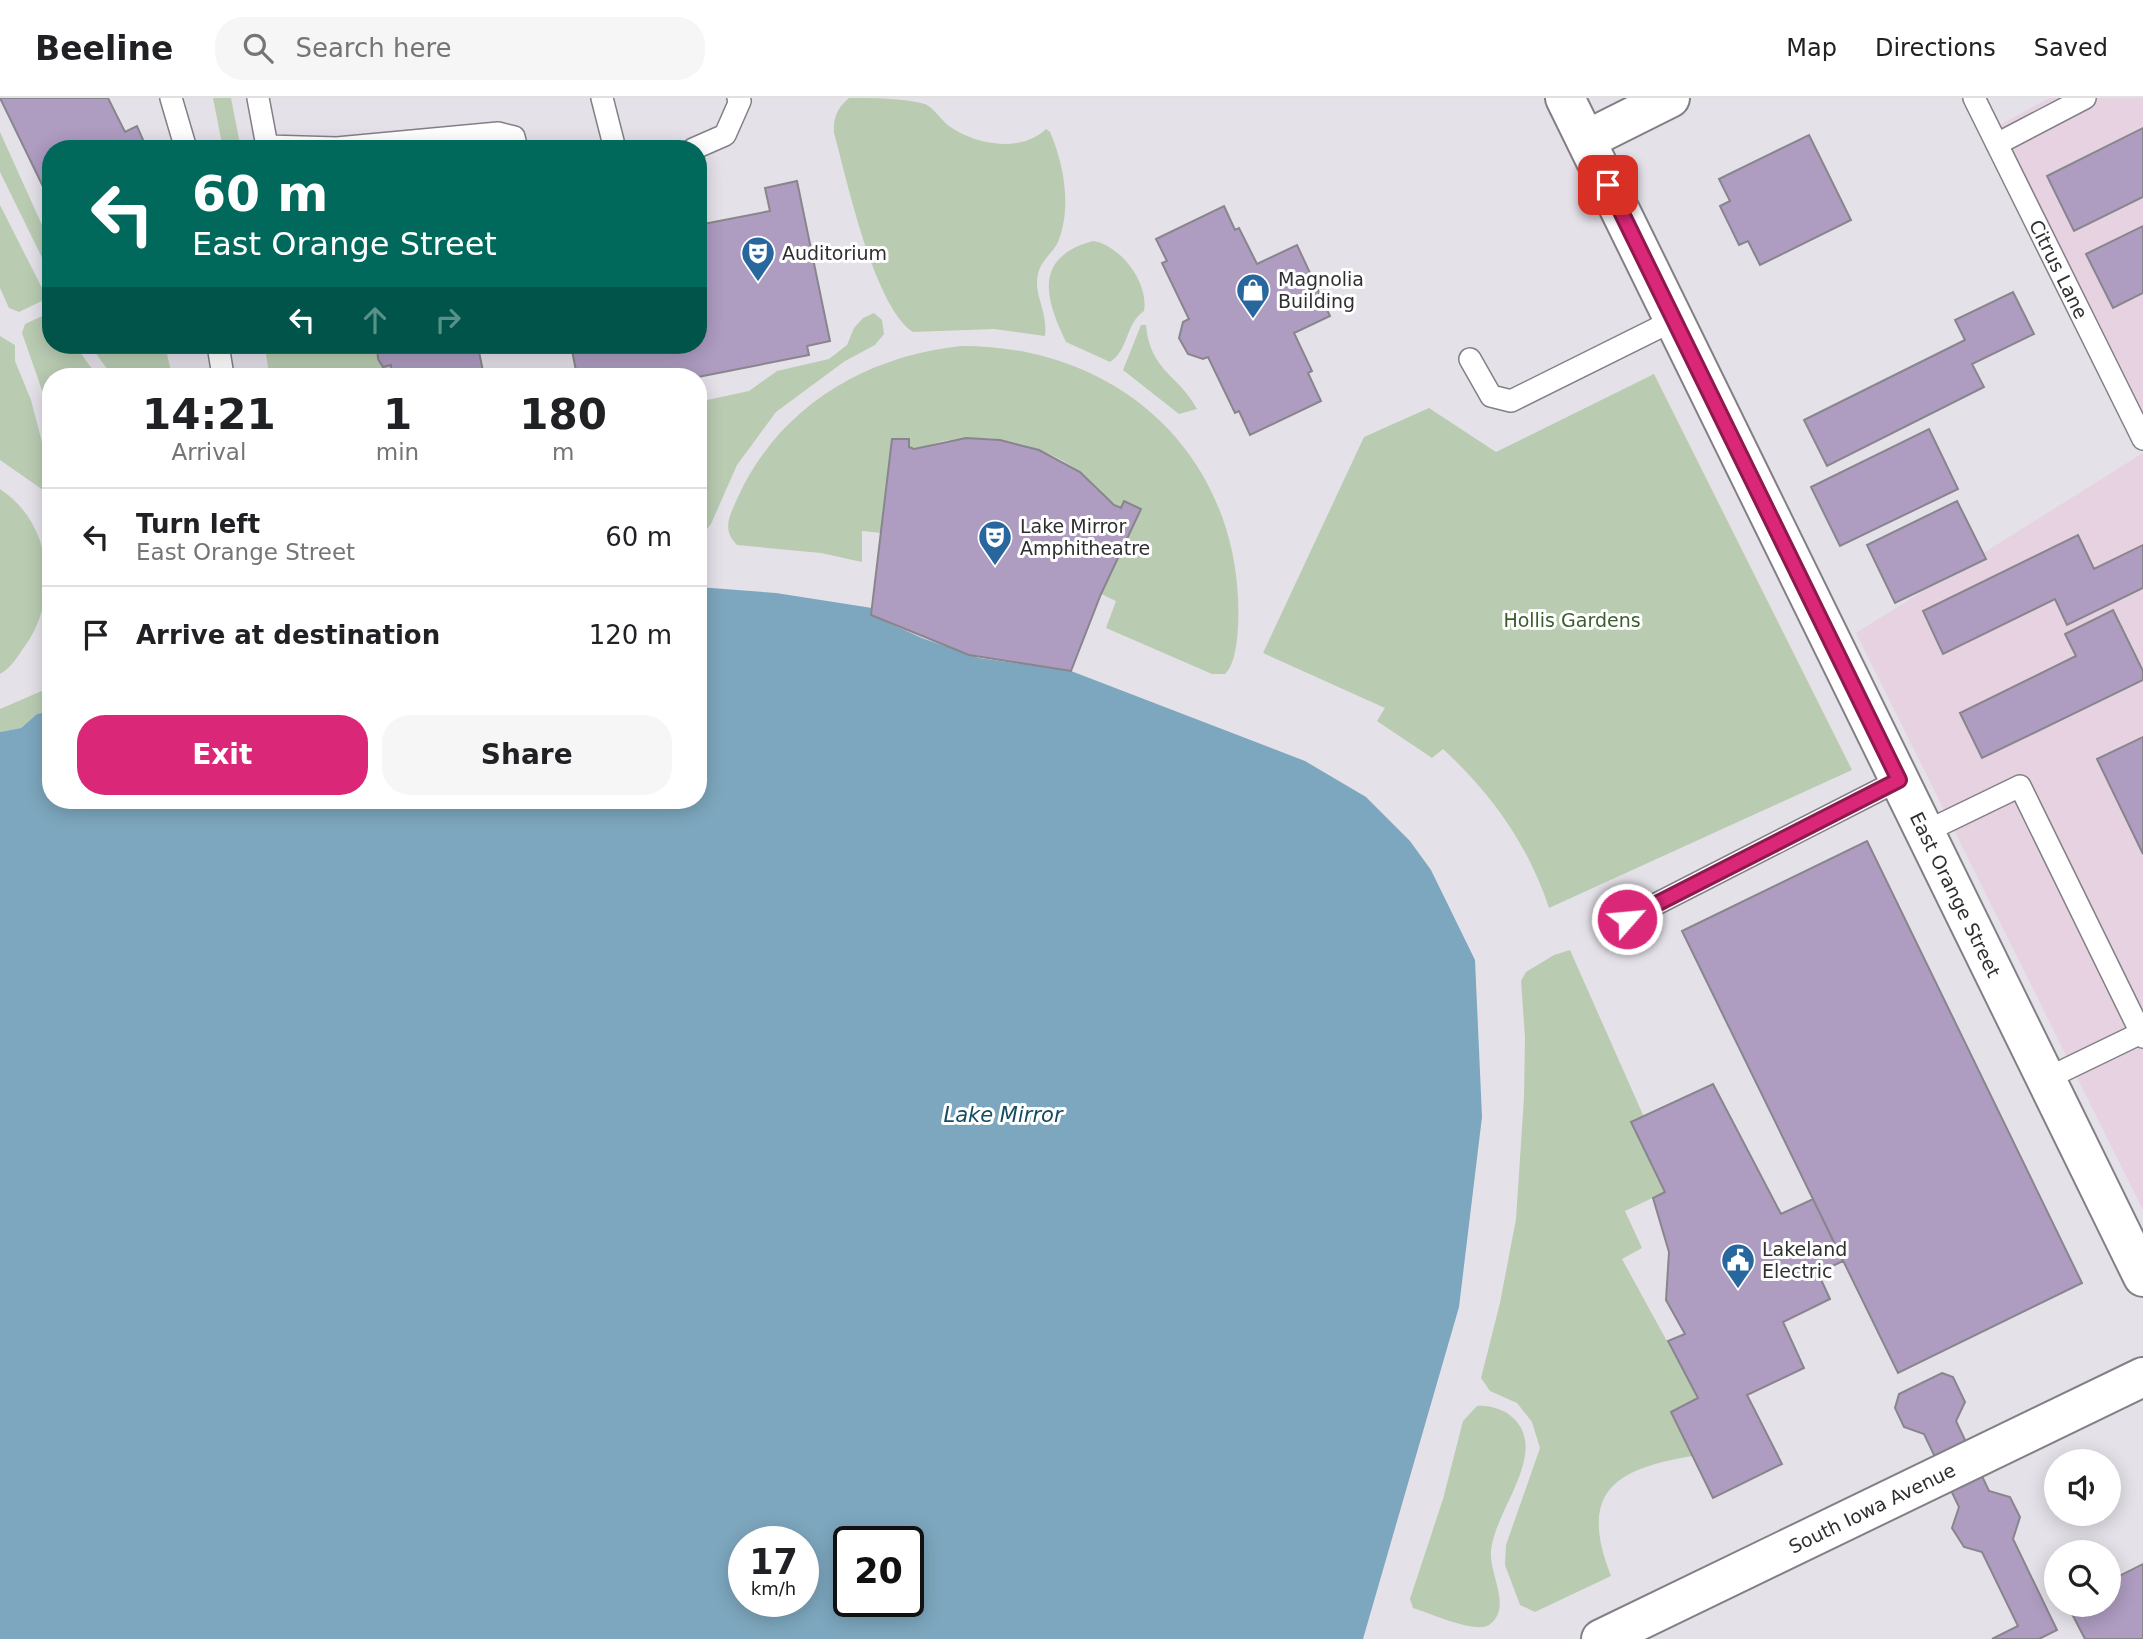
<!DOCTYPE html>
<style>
:root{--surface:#fff;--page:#f6f6f6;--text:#202124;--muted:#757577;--line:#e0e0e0;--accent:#db2777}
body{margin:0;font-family:"DejaVu Sans",sans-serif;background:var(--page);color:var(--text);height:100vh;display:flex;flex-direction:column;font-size:26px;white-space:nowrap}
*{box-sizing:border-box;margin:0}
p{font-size:23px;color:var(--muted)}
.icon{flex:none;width:38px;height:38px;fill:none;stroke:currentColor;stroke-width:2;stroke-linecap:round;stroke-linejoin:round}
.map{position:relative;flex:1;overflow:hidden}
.drawer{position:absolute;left:42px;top:270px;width:665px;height:441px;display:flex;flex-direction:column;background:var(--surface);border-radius:28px;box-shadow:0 4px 18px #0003}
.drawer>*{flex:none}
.banner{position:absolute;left:42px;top:42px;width:665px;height:214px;border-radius:28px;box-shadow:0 4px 18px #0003;background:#00695c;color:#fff;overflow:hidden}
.buttons{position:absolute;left:2044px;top:1351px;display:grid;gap:14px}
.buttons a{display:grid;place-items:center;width:77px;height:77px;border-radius:50%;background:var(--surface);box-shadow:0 4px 18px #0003;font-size:35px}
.speed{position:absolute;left:728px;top:1428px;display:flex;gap:14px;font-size:35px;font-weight:700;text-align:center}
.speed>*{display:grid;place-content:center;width:91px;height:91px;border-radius:50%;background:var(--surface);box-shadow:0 4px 18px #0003;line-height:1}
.speed small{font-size:18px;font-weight:400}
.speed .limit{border:4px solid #111;border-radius:10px;background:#fff;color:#111}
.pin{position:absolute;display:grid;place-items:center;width:60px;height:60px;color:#fff;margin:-30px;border-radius:14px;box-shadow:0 4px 10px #0006}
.me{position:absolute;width:77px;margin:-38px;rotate:63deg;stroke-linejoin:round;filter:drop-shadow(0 0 5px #0008)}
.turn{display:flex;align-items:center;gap:24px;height:147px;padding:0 35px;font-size:32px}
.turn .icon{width:91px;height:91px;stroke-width:2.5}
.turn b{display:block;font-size:49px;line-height:60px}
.lanes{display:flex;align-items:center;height:66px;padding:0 35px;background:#0003;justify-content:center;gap:35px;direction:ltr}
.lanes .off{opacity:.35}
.eta{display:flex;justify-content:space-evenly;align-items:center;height:119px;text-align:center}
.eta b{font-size:42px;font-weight:800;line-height:49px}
.cta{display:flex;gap:14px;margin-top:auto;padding:14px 35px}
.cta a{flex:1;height:80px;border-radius:28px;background:var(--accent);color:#fff;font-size:28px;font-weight:800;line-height:80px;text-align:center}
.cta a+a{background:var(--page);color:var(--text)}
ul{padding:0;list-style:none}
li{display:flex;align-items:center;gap:21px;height:98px;padding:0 35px;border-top:2px solid var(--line)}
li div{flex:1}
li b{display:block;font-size:26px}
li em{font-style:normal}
header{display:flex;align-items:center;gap:42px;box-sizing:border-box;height:98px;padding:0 35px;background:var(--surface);border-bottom:2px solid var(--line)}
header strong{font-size:33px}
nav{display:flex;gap:38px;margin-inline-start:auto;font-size:24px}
.search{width:490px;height:63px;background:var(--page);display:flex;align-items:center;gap:18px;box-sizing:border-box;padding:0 24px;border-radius:28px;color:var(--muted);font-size:26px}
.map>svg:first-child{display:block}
</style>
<header>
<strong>Beeline</strong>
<div class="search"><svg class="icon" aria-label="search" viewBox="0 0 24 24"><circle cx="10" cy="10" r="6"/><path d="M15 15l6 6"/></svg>Search here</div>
<nav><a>Map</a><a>Directions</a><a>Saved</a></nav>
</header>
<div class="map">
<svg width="2143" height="1541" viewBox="0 0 2143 1541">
<rect width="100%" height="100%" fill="#e5e1e9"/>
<!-- commercial -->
<path fill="#e6d2e1" d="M 2049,0 L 2143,0 L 2143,313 L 2000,27 Z
M 2143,355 L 2143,1112 L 1856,535 Z"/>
<!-- green -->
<path fill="#b9ccb2" d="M 213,0 L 231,0 L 241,51 L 223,51 Z
M 849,0 C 873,0 903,0 925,6 C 934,10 941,22 949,28 C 975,47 1021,55 1046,31 L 1050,34 C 1064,66 1072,110 1058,144 C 1053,155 1041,162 1038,176 C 1033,196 1048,214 1045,238 L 994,231 L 913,234 C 874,209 847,82 834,35 C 833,20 837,10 849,0 Z
M 0,34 L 51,147 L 51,178 L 0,74 Z
M 0,107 L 44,194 L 42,203 L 19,214 L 9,210 L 0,190 Z
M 1093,143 C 1120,147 1149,184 1144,213 C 1125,226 1129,252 1110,264 L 1066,244 C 1044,199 1034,159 1093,143 Z
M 51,214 L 51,247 L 75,247 L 97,278 L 51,278 L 51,318 L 22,235 L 25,226 Z
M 874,215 L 882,222 L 884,236 L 875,247 L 845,263 L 776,314 L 737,367 L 711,426 L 698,442 L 698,304 L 749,293 L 777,273 L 829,261 L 847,247 L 854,230 L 863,220 Z
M 1141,227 L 1146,227 C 1150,273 1178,276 1197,311 L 1179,316 L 1123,272 Z
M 0,238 L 15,247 L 15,263 L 31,302 L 51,379 L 50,392 L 43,392 L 0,362 Z
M 90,247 L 107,247 L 110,253 L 124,247 L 165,247 L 172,278 L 112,278 Z
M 265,247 L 378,247 L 383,269 L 391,267 L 392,278 L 269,278 Z
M 961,248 C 1111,247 1230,347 1238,499 C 1239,518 1239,564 1225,576 L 1212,576 L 1106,530 L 1116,503 L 1101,496 L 1141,411 L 1124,403 L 1121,410 C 1106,403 1094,384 1080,374 C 1044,347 995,335 951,342 C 938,343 927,349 914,351 L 909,349 L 909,341 L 892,341 L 881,435 L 862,433 L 862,464 L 821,455 L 737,447 C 721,431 730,417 738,399 C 779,309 865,258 961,248 Z
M 1654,276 L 1852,672 L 1549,810 C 1529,748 1491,695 1443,651 L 1432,660 L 1377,623 L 1385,610 L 1263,555 L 1364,339 L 1429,310 L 1496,354 Z
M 0,391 C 52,425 60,499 25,548 C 18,558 11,570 0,576 Z
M 51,589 L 51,613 L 37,616 L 21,630 L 0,634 L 0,611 Z
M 1570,852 L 1644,1019 L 1665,1094 L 1625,1113 L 1642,1150 L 1622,1161 L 1698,1300 L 1671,1314 L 1692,1358 C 1614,1371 1578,1394 1611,1478 L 1535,1514 L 1520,1507 L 1505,1467 L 1506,1447 L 1540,1350 L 1532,1324 L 1517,1305 L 1490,1293 L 1481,1280 L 1500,1205 L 1516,1121 L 1524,999 L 1525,939 L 1521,883 L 1526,874 L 1554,857 Z
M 1477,1308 C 1489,1307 1503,1311 1512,1319 C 1551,1353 1494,1413 1491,1453 C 1489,1477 1513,1510 1489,1527 C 1475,1536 1430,1515 1413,1510 L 1410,1501 L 1443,1401 L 1463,1323 Z"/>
<!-- water -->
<path fill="#7da7be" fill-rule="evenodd" d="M 698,489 L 776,495 L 872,510 L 871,517 L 922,540 L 979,560 L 1071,573 L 1305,663 L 1366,699 L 1410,743 L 1431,772 L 1475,862 L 1482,1019 L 1459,1209 L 1363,1541 L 0,1541 L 0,634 L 21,630 L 37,616 L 51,613 L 51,702 L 698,702 ZM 744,1444 L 803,1444 L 803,1503 L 744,1503 ZM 849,1444 L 908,1444 L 908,1503 L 849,1503 Z"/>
<!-- building -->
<path fill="#ae9cc1" stroke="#89858d" stroke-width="2" d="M 0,0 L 108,0 L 125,34 L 137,28 L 147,51 L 51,51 L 51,105 Z
M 2143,30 L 2143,99 L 2074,133 L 2047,78 Z
M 1809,37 L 1851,122 L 1760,167 L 1748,143 L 1739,147 L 1720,108 L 1730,103 L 1719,81 Z
M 797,83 L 830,243 L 807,248 L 809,257 L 698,279 L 577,278 L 571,247 L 698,247 L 698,127 L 770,113 L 765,90 Z
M 1224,108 L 1235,132 L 1239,130 L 1257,166 L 1297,147 L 1330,218 L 1294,235 L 1312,273 L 1308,275 L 1321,303 L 1250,337 L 1239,313 L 1235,315 L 1208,259 L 1203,261 L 1188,256 L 1179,240 L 1183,224 L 1189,221 L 1162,165 L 1167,163 L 1156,141 Z
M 2143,128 L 2143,195 L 2113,210 L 2086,156 Z
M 2013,194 L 2034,236 L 1972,266 L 1984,289 L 1827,368 L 1804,322 L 1965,242 L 1955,222 Z
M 377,247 L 484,247 L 478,249 L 484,278 L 392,278 L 391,267 L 383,269 L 378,261 Z
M 1929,331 L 1958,391 L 1840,448 L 1811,389 Z
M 966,340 L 1000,342 L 1039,352 L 1080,374 L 1114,407 L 1121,410 L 1124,403 L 1141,411 L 1101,496 L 1071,573 L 969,557 L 871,517 L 892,341 L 909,341 L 909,349 L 914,351 Z
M 1957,403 L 1986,461 L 1895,505 L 1867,447 Z
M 2078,437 L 2094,471 L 2143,447 L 2143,490 L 2067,527 L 2055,501 L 1943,556 L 1923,513 Z
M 2113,512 L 2143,573 L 2143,582 L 1982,660 L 1960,615 L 2076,558 L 2065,536 Z
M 2143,639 L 2143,756 L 2097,661 Z
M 1867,743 L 2082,1185 L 1898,1275 L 1682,833 Z
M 1713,986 L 1781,1116 L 1813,1101 L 1843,1163 L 1818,1175 L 1830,1201 L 1783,1224 L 1804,1270 L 1747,1297 L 1782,1366 L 1713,1400 L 1671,1314 L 1698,1300 L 1668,1243 L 1685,1236 L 1666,1202 L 1669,1154 L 1653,1100 L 1665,1094 L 1631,1024 Z
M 1942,1275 L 1953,1279 L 1965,1304 L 1956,1323 L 1989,1393 L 2010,1399 L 2020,1419 L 2013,1441 L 2057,1532 L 2039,1541 L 1992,1541 L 2018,1528 L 1982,1454 L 1964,1449 L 1952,1430 L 1959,1409 L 1924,1336 L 1904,1329 L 1895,1310 L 1899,1296 Z
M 2143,1466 L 2143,1541 L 2085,1541 L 2070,1512 L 2078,1507 L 2109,1507 L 2109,1483 Z"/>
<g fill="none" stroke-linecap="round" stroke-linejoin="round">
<!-- service casing -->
<g stroke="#837f87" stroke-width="24">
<g id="service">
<path d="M 171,0 L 186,51"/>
<path d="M 258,0 L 267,48 L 337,50 L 498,35 L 514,39 L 517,51"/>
<path d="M 602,0 L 615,51"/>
<path id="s1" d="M 1974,0 L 2143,341"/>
<path d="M 1997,46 L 2085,0"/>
<path d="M 693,51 L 725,37 L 740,3 L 738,0"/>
<path d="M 218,247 L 223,278"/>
<path d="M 1470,261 L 1491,298 L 1511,303 L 1674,222"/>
<path d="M 1925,734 L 2020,688 L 2143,939"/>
<path d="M 1627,821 L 1899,682"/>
<path d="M 2046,981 L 2141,935"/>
</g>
</g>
<!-- minor casing -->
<g stroke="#837f87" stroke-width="42">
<path id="minor" d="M 1586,42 L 1670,0"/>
</g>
<!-- tertiary casing -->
<g stroke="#837f87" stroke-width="42">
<g id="tertiary">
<path id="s2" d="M 1565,0 L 2143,1179"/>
<path id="s3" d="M 1601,1541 L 2143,1279"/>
</g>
</g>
<!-- service -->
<use href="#service" stroke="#fff" stroke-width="21"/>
<!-- minor -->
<use href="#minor" stroke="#fff" stroke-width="38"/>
<!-- tertiary -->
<use href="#tertiary" stroke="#fff" stroke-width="38"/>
</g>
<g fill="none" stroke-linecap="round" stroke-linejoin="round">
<!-- route casing -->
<g stroke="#8e194d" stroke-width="18">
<path id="route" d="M 1608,87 L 1899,682 L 1627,821"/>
</g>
<!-- route -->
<use href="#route" stroke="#db2777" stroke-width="12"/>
</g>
<!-- icons -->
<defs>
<g id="theatre-pin" transform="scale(1.75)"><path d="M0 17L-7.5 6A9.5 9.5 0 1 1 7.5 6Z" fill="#27679d" stroke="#fff"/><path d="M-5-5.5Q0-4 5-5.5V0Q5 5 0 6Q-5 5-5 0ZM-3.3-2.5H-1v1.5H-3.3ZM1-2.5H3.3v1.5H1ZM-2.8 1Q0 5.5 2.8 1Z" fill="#fff"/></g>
<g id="shop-pin" transform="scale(1.75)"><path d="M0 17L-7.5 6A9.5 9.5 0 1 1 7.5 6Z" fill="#27679d" stroke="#fff"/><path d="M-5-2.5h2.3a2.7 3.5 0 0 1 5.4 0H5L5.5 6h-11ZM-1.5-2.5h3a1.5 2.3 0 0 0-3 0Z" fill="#fff"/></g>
<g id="civic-pin" transform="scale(1.75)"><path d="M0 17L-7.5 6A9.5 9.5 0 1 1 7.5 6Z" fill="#27679d" stroke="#fff"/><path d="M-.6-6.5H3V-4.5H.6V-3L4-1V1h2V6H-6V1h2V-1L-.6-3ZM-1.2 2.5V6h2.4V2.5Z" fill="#fff"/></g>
</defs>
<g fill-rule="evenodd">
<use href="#theatre-pin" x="758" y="155"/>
<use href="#shop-pin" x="1253" y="192"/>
<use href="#theatre-pin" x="995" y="439"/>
<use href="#civic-pin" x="1738" y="1162"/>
</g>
<g text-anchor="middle" stroke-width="6" stroke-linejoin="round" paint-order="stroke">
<!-- poi labels -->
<g font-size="19" fill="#2f2e31" stroke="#fff" text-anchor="start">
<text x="782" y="162">Auditorium</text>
<text x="1278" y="188">Magnolia<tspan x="1278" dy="22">Building</tspan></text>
<text x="1020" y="435">Lake Mirror<tspan x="1020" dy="22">Amphitheatre</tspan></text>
<text x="1762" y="1158">Lakeland<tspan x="1762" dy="22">Electric</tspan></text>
</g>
<!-- street labels -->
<g font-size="19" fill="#2f2e31" stroke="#fff">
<text dy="7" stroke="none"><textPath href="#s1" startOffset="191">Citrus Lane</textPath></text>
<text dy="7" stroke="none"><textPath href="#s2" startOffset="887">East Orange Street</textPath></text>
<text dy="7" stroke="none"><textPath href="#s3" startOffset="301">South Iowa Avenue</textPath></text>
</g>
<!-- park labels -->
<g font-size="19" fill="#3a5d2c" stroke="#fff">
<text x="1572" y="529">Hollis Gardens</text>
</g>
<!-- water labels -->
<g font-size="21" font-style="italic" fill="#154c64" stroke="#fff">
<text x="1003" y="1024">Lake Mirror</text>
</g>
</g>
</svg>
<div class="buttons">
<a><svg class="icon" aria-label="sound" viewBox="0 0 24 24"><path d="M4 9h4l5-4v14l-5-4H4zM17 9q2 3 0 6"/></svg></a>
<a><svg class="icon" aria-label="search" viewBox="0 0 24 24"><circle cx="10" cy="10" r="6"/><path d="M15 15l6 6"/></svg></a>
</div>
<div class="speed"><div>17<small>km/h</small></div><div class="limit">20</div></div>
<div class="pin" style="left:1608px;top:87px;background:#d93025"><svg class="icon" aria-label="arrive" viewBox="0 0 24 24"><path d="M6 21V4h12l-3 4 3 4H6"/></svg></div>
<svg class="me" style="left:1627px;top:821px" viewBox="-20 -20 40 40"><circle r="17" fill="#db2777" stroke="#fff" stroke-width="3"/><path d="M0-11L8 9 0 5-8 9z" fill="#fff"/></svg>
<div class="banner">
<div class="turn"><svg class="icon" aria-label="left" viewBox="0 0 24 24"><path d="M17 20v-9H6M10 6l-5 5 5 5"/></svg><div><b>60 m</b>East Orange Street</div></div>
<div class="lanes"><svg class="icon" aria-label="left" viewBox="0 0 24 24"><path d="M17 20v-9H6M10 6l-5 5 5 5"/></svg><svg class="icon off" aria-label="ahead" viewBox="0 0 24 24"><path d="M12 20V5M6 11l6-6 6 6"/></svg><svg class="icon off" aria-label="right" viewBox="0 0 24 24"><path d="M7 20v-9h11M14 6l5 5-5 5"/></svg></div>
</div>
<section class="drawer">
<div class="eta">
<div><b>14:21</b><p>Arrival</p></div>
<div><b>1</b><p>min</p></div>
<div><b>180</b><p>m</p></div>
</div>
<ul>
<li><svg class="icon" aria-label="left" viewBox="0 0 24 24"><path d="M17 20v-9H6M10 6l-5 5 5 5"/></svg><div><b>Turn left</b><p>East Orange Street</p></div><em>60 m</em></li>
<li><svg class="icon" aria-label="arrive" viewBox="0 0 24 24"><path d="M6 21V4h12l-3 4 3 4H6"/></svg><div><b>Arrive at destination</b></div><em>120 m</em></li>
</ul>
<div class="cta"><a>Exit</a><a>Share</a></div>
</section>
</div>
